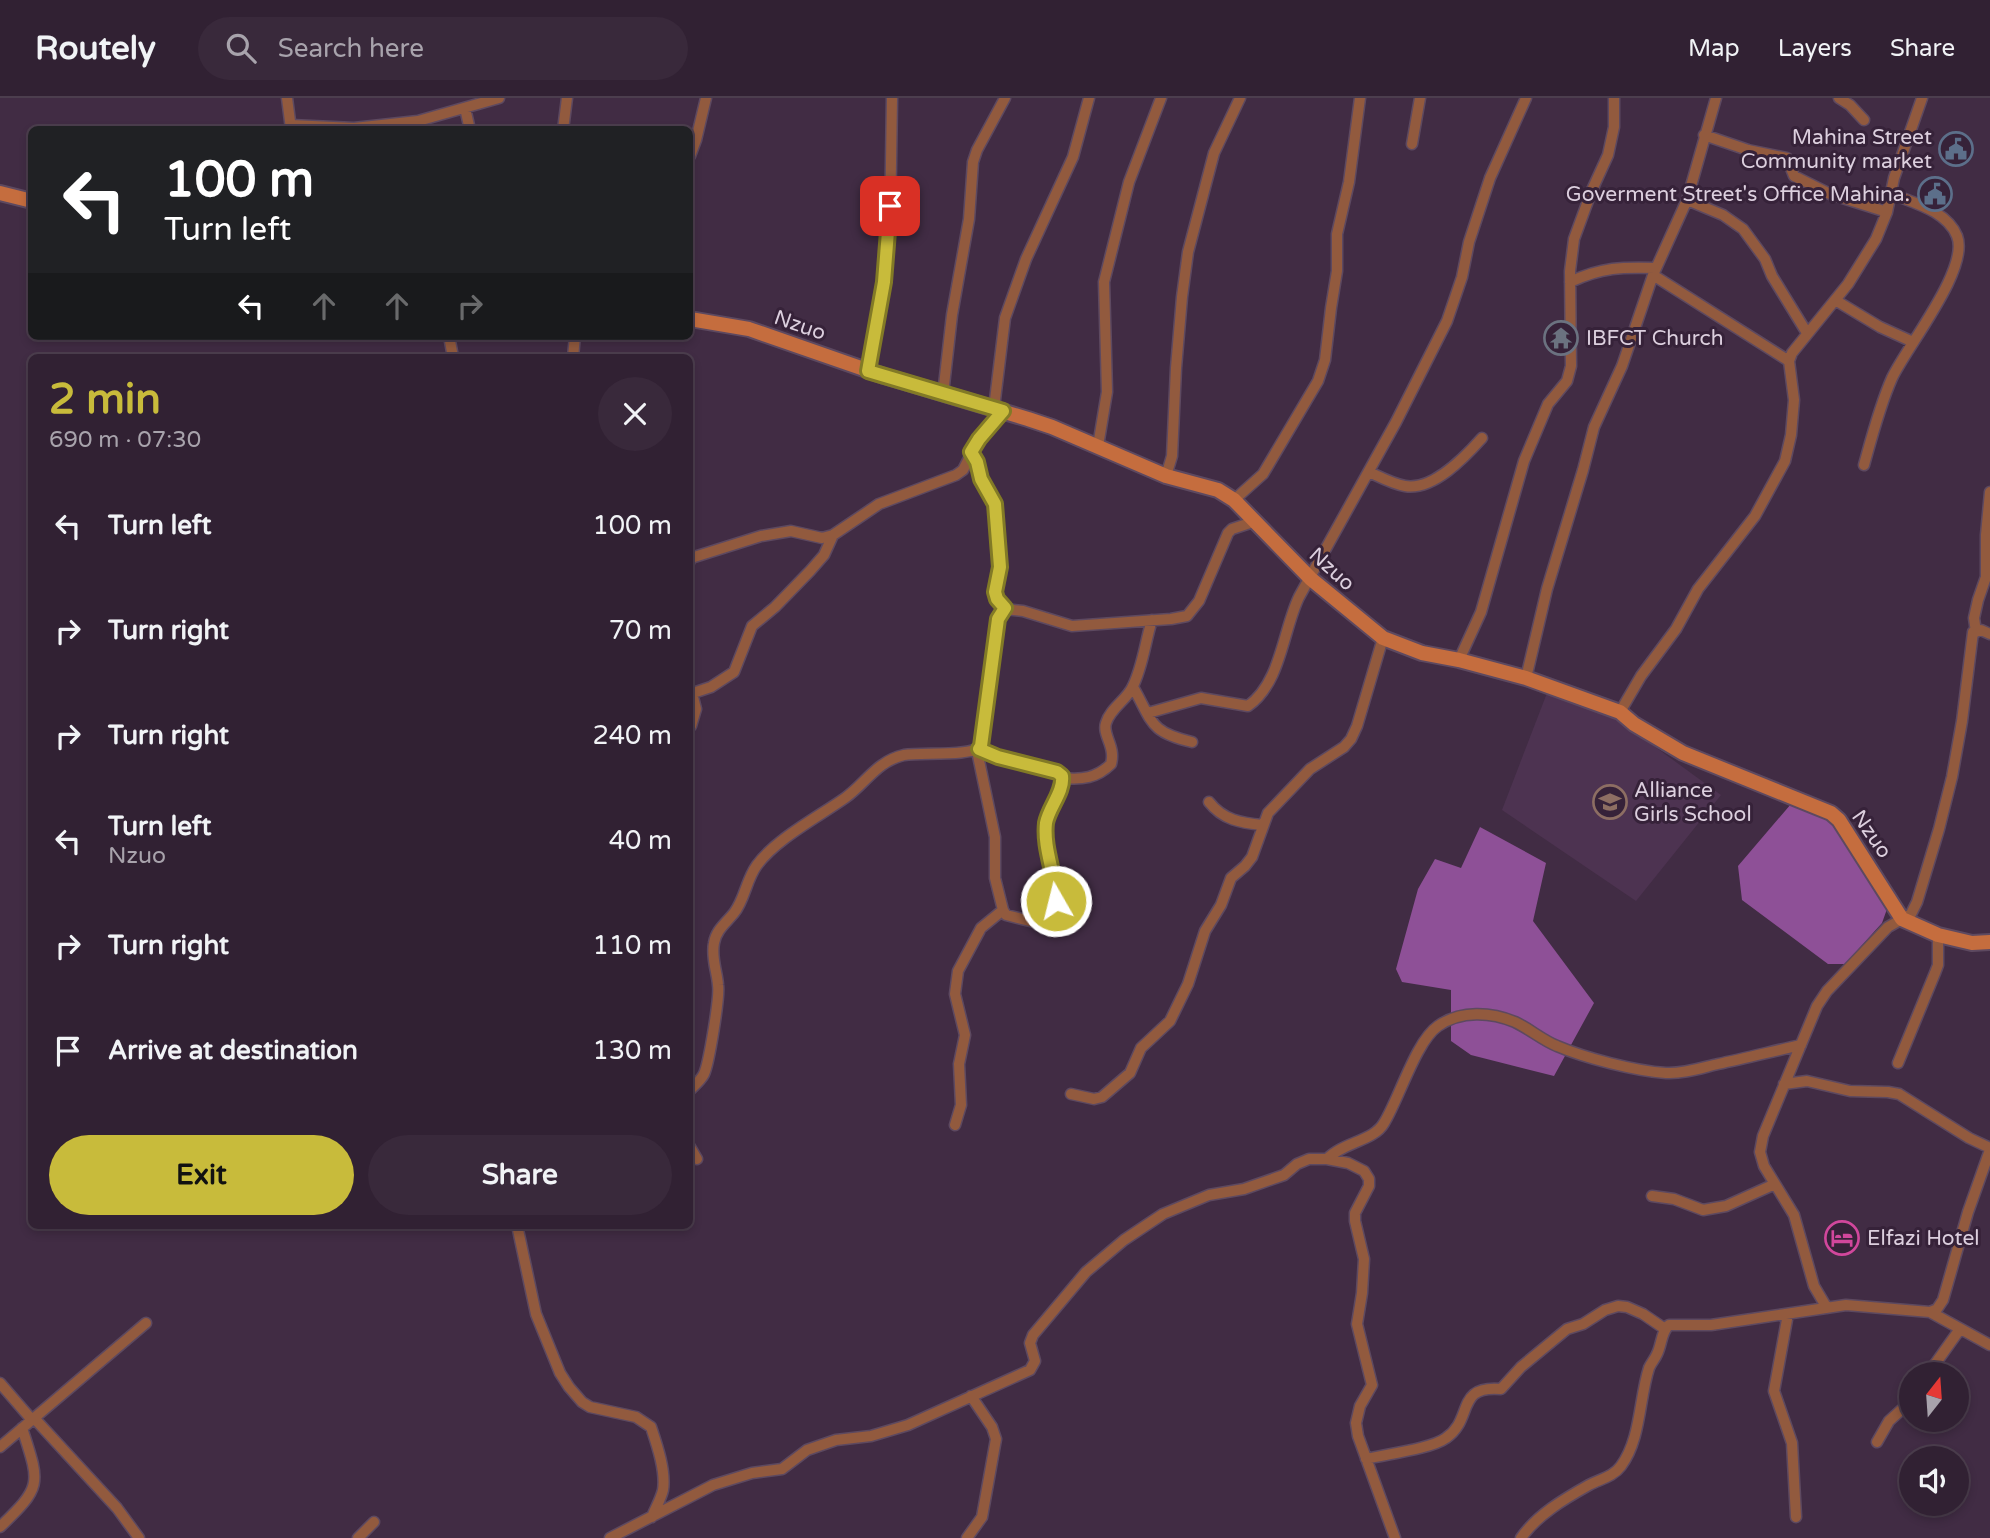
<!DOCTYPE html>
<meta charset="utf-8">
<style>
:root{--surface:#312133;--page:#39293b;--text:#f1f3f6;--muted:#a8a3ac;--line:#4c3e4e;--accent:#c8bb3b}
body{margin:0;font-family:"Varela Round",sans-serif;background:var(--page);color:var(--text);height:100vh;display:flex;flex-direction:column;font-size:26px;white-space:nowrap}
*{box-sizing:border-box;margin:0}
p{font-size:23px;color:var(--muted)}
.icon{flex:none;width:38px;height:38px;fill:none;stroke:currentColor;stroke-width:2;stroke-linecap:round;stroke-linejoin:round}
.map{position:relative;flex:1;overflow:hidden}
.panel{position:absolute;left:28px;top:256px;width:665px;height:875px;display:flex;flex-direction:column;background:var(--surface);border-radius:10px;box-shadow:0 4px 10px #0003,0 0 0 2px var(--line)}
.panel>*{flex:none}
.top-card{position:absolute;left:28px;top:28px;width:665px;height:214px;border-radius:10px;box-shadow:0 4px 10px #0003,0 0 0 2px var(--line);background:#202124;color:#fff;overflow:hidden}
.needle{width:46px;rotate:17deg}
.controls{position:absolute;left:1899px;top:1264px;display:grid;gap:14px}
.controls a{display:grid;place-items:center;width:70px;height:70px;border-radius:50%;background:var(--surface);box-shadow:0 4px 10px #0003,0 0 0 2px var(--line);font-size:35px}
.pin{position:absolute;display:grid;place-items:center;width:60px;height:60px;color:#fff;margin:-30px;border-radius:14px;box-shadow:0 4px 10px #0006}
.me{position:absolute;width:77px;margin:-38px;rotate:352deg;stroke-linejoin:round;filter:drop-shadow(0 0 5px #0008)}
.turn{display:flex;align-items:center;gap:24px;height:147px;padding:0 21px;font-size:32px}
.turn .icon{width:91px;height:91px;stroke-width:2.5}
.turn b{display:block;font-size:49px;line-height:60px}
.lanes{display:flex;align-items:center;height:66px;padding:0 21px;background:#0003;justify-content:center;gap:35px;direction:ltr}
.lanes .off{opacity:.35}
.round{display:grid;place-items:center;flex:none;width:74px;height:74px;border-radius:37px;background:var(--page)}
.overview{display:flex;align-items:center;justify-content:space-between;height:119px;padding:0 21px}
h1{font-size:42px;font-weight:700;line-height:52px;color:var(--accent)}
.button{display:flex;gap:14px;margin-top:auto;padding:14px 21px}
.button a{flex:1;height:80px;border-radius:42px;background:var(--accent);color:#111;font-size:28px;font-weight:700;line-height:80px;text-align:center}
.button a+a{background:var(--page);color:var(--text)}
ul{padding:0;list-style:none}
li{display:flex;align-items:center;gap:21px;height:105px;padding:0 21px}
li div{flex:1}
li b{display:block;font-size:26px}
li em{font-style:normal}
header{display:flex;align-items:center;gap:42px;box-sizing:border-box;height:98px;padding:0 35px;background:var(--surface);border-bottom:2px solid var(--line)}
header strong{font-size:33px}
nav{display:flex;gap:38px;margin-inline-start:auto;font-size:24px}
.search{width:490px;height:63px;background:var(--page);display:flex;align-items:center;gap:18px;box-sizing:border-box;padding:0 24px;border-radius:38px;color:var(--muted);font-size:26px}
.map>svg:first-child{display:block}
</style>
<header>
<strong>Routely</strong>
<div class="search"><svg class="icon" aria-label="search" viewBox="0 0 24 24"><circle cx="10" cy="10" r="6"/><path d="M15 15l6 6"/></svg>Search here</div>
<nav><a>Map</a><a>Layers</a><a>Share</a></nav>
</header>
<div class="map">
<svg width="1990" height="1440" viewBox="0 0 1990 1440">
<rect width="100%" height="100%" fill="#412c44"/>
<!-- built -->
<path fill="#4d3351" d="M 1547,595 L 1617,621 L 1721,697 L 1636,803 L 1502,712 Z"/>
<!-- forest -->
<path fill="#8e5097" d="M 1791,706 L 1830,722 L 1879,791 L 1887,811 L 1882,825 L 1845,866 L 1828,866 L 1742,802 L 1738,768 Z
M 1480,729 L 1546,765 L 1533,823 L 1594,905 L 1554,978 L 1471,957 L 1451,943 L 1451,892 L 1402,884 L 1396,871 L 1418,791 L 1435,761 L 1461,770 Z"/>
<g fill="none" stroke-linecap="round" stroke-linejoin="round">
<!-- street casing -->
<g stroke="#5d4960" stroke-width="13">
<path id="street" d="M 287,0 L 291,31
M 1839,0 L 1850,7 L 1864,22
M 465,10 L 470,32
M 291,27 L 354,30 L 418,23 L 499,0
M 563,32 L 567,0
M 1704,37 L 1748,52 L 1787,60 L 1794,78 L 1830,96 L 1887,114
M 1412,46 L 1420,0
M 690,58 L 696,42 L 706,0
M 1687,102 L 1723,117 L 1743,131 L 1765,161 L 1772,178 L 1807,235
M 1653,177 L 1789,263
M 1570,184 C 1602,169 1622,169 1656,170
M 1835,202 L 1880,229 L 1913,244
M 449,238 L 453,259
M 573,259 L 575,238
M 868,273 L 878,228 L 890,129 L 892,0
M 943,296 L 952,217 L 969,121 L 973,64 L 977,52 L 1005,0
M 994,310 L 1005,220 L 1026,161 L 1073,59 L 1089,0
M 1098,348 L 1107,294 L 1104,184 L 1129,84 L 1161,0
M 971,354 L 977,364 L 981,381 L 995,406 L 1000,469 L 995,494 L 997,501 L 1005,511
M 1864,367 C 1872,338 1880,307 1892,280 C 1907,248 1970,171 1957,138 C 1947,113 1914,105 1892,96
M 1369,374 C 1380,379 1393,386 1405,388 C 1433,393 1465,359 1482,340
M 1166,378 L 1172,358 L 1176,270 L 1182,199 L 1188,154 L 1214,55 L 1240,0
M 1234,402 L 1263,376 L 1318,283 L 1325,262 L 1331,210 L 1337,173 L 1337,136 L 1349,84 L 1360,0
M 690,463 L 691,460 L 761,438 L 791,433 L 822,440 L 833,437 L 879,406 L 956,377 L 963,372 L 979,341 L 1003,313
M 1976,534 L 1974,520 L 1978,502 L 1986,479 L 1986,437 L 1990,394
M 1459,562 L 1481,514 L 1524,363 L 1548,306 L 1567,283 L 1571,268 L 1570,173 L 1574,141 L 1592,92 L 1608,57 L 1614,29 L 1614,0
M 1526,580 L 1547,491 L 1583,372 L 1594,329 L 1622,268 L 1653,177 L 1687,102 L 1716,0
M 1133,589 C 1153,624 1149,634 1192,644
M 690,596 L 711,589 L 734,574 L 752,528 L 775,509 L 810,473 L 824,457 L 833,437
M 1620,614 L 1641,578 L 1676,531 L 1698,491 L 1755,418 L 1785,363 L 1791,337 L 1794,302 L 1789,263 L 1792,255 L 1848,186 L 1876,141 L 1887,114 L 1894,80 L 1922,0
M 1148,615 L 1201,600 L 1248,608 C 1281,585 1283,532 1299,499 L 1396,324 L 1447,223 L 1462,179 L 1469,144 L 1490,80 L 1526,0
M 691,628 L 696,611 L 692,595
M 977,653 L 995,739 L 995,780 L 1003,812 L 1006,817 L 1034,824 L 1045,824 C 1067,805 1051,779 1048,757 C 1047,748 1046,738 1046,730 C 1046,711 1065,696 1062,678 L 1057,674 L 998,659 L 979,651
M 1063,680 C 1082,682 1097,680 1111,666 C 1116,648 1102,637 1106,625 C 1110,611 1126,602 1132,590 C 1143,569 1145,544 1152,522
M 1209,704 C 1223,722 1241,725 1263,727
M 1898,965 L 1935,875 L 1938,867 L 1938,837
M 1784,986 L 1807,983 L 1850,993 L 1888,994 L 1899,996 L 1969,1040 L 1990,1050
M 690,992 C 695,987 701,982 704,976 C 709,965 720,899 718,887 C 717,873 711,860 714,845 C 716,832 726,825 734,815 C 745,801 746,782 757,767 C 776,741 818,719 845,700 C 866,685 877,663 904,657 C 923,654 971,659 981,648 L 998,521 L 1005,511 L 1023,513 L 1072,528 L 1171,521 L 1187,518 L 1199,503 L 1228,435 L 1232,431 L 1253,424
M 1071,996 L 1094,1001 L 1102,999 L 1130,975 L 1141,950 L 1170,923 L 1188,886 L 1205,833 L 1221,807 L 1231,780 L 1245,768 L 1252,759 L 1268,715 L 1310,671 L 1344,649 L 1351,641 L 1357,628 L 1383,540
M 955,1027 L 961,1007 L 959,966 L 965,937 L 955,896 L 958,873 L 981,830 L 1003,812
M 690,1049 L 697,1061
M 1327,1061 C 1343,1044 1374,1043 1384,1025 C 1399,1001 1416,943 1438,928 C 1461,912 1491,914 1515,924 C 1530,931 1542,942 1557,948 C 1585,960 1635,973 1666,975 C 1683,976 1701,970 1718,966 C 1746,960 1774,953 1801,947
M 1652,1098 L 1674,1101 L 1703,1112 L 1726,1108 L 1775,1086
M 517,1127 L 536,1216 L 560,1275 L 569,1289 L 582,1304 L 590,1309 L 636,1319 L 651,1329 C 657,1347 666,1373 663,1392 C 661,1401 655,1411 652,1419
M 1827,1210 L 1814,1188 L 1794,1117 L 1764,1068 L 1760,1054 L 1763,1038 L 1817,908 L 1827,893 L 1888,829 L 1911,816 L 1917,804 L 1939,731 L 1952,679 L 1962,623 L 1973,534 L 1981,532 L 1990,536
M 1930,1214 L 1937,1211 L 1943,1202 L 1968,1114 L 1990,1052
M 1788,1216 L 1774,1293 L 1792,1345 L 1796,1419
M 1928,1276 L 1960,1231
M 0,1285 L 32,1322
M 34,1320 L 117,1410 L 139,1440
M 1877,1344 L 1889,1323 L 1911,1303
M 0,1349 L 146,1225
M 1366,1361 C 1386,1356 1431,1351 1446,1340 C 1474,1321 1455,1287 1501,1291 L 1521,1269 L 1567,1231 L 1583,1226 L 1605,1212 L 1618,1208 L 1627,1209 L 1643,1216 L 1665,1231
M 0,1429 C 43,1388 40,1386 22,1330
M 358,1440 L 374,1424
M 610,1440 L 713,1387 L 752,1375 L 782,1371 L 807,1352 L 836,1342 L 871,1338 L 908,1327 L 1030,1272 L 1035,1263 L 1030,1245 L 1033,1237 L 1086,1174 L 1124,1142 L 1163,1116 L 1209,1097 L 1244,1091 L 1284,1077 L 1297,1066 L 1309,1061 L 1327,1061 L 1348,1065 L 1364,1073 L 1369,1081 L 1369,1088 L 1355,1115 L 1355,1123 L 1364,1161 L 1362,1195 L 1357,1226 L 1372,1287 L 1360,1308 L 1356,1325 L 1358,1338 L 1395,1440
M 967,1440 L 982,1419 L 996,1341 L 992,1329 L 971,1298
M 1521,1440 C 1537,1417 1564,1401 1589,1387 C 1600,1381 1613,1379 1621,1368 C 1641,1341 1639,1301 1649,1270 C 1651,1265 1655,1261 1657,1256 C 1662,1246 1661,1234 1669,1227 L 1711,1227 L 1846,1207 L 1930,1214 L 1990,1247"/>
</g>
<!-- secondary casing -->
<g stroke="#5d4960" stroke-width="18">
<path id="secondary" d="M 0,95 L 32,103
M 690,221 L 749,231 L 884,278 L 1028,321 L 1052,329 L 1166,378 L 1218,392 L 1234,402 L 1311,481 L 1383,540 L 1422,555 L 1459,562 L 1526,580 L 1620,614 L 1634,626 L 1683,655 L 1831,715 L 1839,722 L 1902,821 L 1938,837 L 1972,845 L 1990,844"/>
</g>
<!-- street -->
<use href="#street" stroke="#925a3e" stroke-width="10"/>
<!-- secondary -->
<use href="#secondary" stroke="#c56d3e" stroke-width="14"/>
</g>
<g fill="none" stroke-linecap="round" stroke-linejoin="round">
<!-- route casing -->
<g stroke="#827a26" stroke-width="18">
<path id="route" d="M 890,108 L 884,184 L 868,273 L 1003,313 L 979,341 L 971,354 L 977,364 L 981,381 L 995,406 L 1000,469 L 995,494 L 997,501 L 1005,510 L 998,521 L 981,648 L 979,651 L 998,659 L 1057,674 L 1062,678 C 1064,694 1049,709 1046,725 C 1043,751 1056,777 1056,803"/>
</g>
<!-- route -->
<use href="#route" stroke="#c8bb3b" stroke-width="12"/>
</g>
<!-- icons -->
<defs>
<g id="civic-ring" transform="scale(1.75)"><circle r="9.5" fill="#362239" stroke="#5c6f8a" stroke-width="1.5"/><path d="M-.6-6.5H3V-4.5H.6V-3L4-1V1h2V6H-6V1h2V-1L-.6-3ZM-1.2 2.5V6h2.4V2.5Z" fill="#5c6f8a"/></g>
<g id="temple-ring" transform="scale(1.75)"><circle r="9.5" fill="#362239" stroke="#6b7280" stroke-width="1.5"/><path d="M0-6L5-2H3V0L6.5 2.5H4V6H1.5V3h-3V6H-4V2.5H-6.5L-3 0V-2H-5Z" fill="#6b7280"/></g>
<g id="school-ring" transform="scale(1.75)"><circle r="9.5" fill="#362239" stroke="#8d6e63" stroke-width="1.5"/><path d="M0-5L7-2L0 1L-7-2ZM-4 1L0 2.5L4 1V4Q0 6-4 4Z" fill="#8d6e63"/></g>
<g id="hotel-ring" transform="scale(1.75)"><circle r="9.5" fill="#362239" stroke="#d1479c" stroke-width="1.5"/><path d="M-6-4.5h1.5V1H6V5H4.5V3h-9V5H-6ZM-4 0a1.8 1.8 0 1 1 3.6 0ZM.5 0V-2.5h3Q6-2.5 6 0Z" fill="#d1479c"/></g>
</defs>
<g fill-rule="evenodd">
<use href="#civic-ring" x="1956" y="51"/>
<use href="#civic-ring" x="1935" y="96"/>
<use href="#temple-ring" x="1561" y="240"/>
<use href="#school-ring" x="1610" y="704"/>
<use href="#hotel-ring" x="1842" y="1140"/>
</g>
<g text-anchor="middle" stroke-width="6" stroke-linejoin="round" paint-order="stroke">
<!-- poi labels -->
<g font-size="21" fill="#dccfde" stroke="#362239" text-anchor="start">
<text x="1932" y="46" text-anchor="end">Mahina Street<tspan x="1932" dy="24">Community market</tspan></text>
<text x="1910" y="103" text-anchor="end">Goverment Street's Office Mahina.</text>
<text x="1586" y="247">IBFCT Church</text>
<text x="1634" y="699">Alliance<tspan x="1634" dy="24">Girls School</tspan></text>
<text x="1867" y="1147">Elfazi Hotel</text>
</g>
<!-- street labels -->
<g font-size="21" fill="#dccfde" stroke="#362239">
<text transform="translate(800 227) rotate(19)" y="7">Nzuo</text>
<text transform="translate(1332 471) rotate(42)" y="7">Nzuo</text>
<text transform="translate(1872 736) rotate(55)" y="7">Nzuo</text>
</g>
</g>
</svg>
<div class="controls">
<a><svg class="needle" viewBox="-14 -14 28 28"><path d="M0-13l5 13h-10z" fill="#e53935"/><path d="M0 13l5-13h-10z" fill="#a8a3ac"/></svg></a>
<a><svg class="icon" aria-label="sound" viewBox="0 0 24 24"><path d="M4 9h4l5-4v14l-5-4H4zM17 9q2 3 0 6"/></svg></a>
</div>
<div class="pin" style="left:890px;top:108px;background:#d93025"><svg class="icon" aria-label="arrive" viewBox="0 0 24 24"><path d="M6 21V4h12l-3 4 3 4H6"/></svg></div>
<svg class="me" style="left:1056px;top:803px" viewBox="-20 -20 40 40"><circle r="17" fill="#c8bb3b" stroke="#fff" stroke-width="3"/><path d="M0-11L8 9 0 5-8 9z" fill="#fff"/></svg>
<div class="top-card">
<div class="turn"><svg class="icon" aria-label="left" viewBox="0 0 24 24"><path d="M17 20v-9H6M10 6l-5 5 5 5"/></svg><div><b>100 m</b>Turn left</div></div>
<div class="lanes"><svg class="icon" aria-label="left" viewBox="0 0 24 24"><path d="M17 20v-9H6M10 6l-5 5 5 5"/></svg><svg class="icon off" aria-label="ahead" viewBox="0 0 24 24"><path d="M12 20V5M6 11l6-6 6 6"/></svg><svg class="icon off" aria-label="ahead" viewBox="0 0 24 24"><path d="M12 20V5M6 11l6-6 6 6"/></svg><svg class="icon off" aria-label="right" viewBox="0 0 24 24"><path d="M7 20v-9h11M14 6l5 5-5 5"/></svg></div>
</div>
<section class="panel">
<div class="overview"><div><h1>2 min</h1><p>690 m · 07:30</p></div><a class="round"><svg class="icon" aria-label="close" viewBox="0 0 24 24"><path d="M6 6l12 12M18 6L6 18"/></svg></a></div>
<ul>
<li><svg class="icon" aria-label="left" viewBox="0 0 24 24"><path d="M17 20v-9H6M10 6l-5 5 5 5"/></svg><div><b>Turn left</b></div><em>100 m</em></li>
<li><svg class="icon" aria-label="right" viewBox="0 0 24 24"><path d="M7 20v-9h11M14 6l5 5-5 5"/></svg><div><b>Turn right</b></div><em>70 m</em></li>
<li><svg class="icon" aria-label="right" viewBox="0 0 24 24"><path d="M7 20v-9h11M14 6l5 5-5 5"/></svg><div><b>Turn right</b></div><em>240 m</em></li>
<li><svg class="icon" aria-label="left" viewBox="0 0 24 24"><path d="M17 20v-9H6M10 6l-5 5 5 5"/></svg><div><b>Turn left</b><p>Nzuo</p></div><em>40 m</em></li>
<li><svg class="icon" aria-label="right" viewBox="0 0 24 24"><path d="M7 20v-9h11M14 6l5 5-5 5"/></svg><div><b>Turn right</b></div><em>110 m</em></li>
<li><svg class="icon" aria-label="arrive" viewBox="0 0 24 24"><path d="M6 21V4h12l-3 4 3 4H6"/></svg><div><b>Arrive at destination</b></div><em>130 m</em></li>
</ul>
<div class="button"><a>Exit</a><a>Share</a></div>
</section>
</div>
